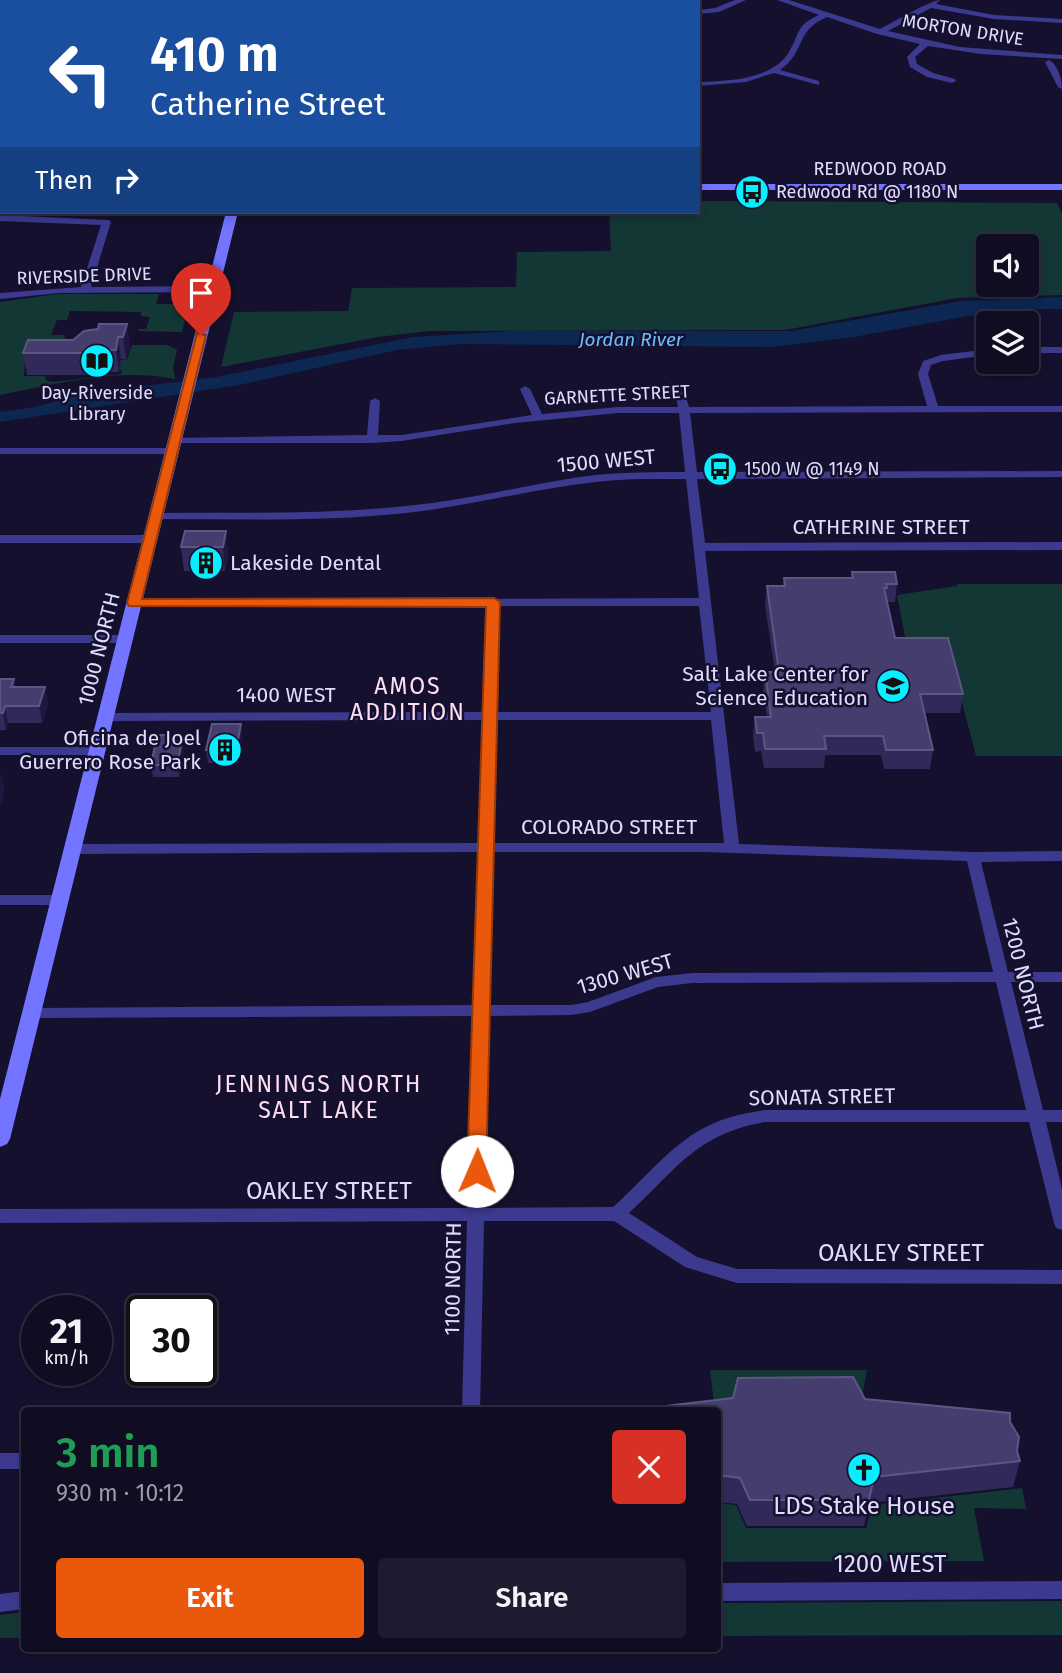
<!DOCTYPE html>
<meta charset="utf-8">
<style>
:root{--surface:#100c22;--page:#1e1a2f;--text:#f1f3f6;--muted:#9c9ba5;--line:#302c40;--accent:#ea580c}
body{margin:0;font-family:"Fira Sans",sans-serif;background:var(--page);color:var(--text);height:100vh;display:flex;flex-direction:column;font-size:26px;white-space:nowrap}
*{box-sizing:border-box;margin:0}
p{font-size:23px;color:var(--muted)}
.icon{flex:none;width:38px;height:38px;fill:none;stroke:currentColor;stroke-width:2;stroke-linecap:round;stroke-linejoin:round}
.map{position:relative;flex:1;overflow:hidden}
.panel{position:absolute;left:21px;top:1407px;width:700px;height:245px;display:flex;flex-direction:column;background:var(--surface);border-radius:7px;box-shadow:0 4px 10px #0003,0 0 0 2px var(--line)}
.panel>*{flex:none}
.top-card{position:absolute;left:0px;top:0px;width:700px;height:214px;box-shadow:0 4px 10px #0003,0 0 0 2px var(--line);background:#1a4fa0;color:#fff;overflow:hidden}
.buttons{position:absolute;left:976px;top:234px;display:grid;gap:14px}
.buttons a{display:grid;place-items:center;width:63px;height:63px;border-radius:7px;background:var(--surface);box-shadow:0 4px 10px #0003,0 0 0 2px var(--line);font-size:35px}
.speed{position:absolute;left:21px;top:1295px;display:flex;gap:14px;font-size:35px;font-weight:700;text-align:center}
.speed>*{display:grid;place-content:center;width:91px;height:91px;border-radius:50%;background:var(--surface);box-shadow:0 4px 10px #0003,0 0 0 2px var(--line);line-height:1}
.speed small{font-size:18px;font-weight:400}
.speed .limit{border:4px solid #111;border-radius:10px;background:#fff;color:#111}
.pin{position:absolute;display:grid;place-items:center;width:60px;height:60px;color:#fff;margin:-72px -30px;border-radius:50% 50% 50% 0;rotate:-45deg;box-shadow:0 0 7px #0007}
.pin .icon{rotate:45deg}
.me{position:absolute;width:77px;margin:-38px;rotate:1deg;stroke-linejoin:round;filter:drop-shadow(0 0 5px #0008)}
.turn{display:flex;align-items:center;gap:24px;height:147px;padding:0 35px;font-size:32px}
.turn .icon{width:91px;height:91px;stroke-width:2.5}
.turn b{display:block;font-size:49px;line-height:60px}
.then{display:flex;align-items:center;height:66px;padding:0 35px;background:#0003;gap:14px;font-size:26px}
.round{display:grid;place-items:center;flex:none;width:74px;height:74px;border-radius:7px;background:var(--page)}
.headline{display:flex;align-items:center;justify-content:space-between;height:119px;padding:0 35px}
h1{font-size:42px;font-weight:600;line-height:52px;color:#1e9e55}
.action{display:flex;gap:14px;margin-top:auto;padding:14px 35px}
.action a{flex:1;height:80px;border-radius:7px;background:var(--accent);color:#fff;font-size:28px;font-weight:600;line-height:80px;text-align:center}
.action a+a{background:var(--page);color:var(--text)}
.map>svg:first-child{display:block}
</style>
<div class="map">
<svg width="1062" height="1673" viewBox="0 0 1062 1673">
<rect width="100%" height="100%" fill="#15102d"/>
<!-- green -->
<path fill="#133735" fill-rule="evenodd" d="M 698,201 L 1057,203 L 1062,213 L 1062,295 L 957,298 L 785,330 L 430,331 L 378,337 L 221,367 L 234,312 L 348,311 L 352,288 L 516,287 L 517,252 L 611,251 L 609,212 L 698,212 ZM 989,247 L 1027,247 L 1027,285 L 989,285 Z
M 57,294 L 159,294 L 156,304 L 189,304 L 182,332 L 139,331 L 138,329 L 146,329 L 150,317 L 141,316 L 141,312 L 70,311 L 67,320 L 57,320 L 51,335 L 64,335 L 66,342 L 25,361 L 24,376 L 45,376 L 46,380 L 52,382 L 121,374 L 122,371 L 118,367 L 120,360 L 127,359 L 132,345 L 167,345 L 177,350 L 173,368 L 175,379 C 118,367 56,384 0,395 L 0,302 Z
M 957,584 L 1062,584 L 1062,756 L 976,756 L 950,656 L 908,652 L 897,595 L 957,586 Z
M 710,1370 L 867,1370 L 861,1402 L 714,1403 Z
M 1022,1488 L 1026,1509 L 974,1508 L 984,1561 L 718,1562 L 718,1503 L 736,1505 L 746,1528 L 866,1528 L 872,1505 Z
M 1062,1601 L 1062,1635 L 718,1636 L 718,1603 Z
M 24,1612 L 24,1638 L 0,1638 L 0,1615 Z"/>
<!-- water -->
<path fill="#0b2752" d="M 1062,297 L 1062,309 L 1029,309 L 968,316 L 854,337 L 773,347 L 461,344 L 397,350 L 239,385 L 0,422 L 0,412 L 36,407 L 80,394 L 216,377 L 413,337 L 511,331 L 791,331 L 961,301 Z"/>
<g fill="none" stroke-linecap="round" stroke-linejoin="round">
<!-- street -->
<path fill="#3b3a8e" fill-rule="evenodd" d="M 28,0 L 36,0 L 27,2 Z
M 439,0 L 447,0 L 447,2 L 439,2 Z
M 580,0 L 588,0 L 579,2 Z
M 735,0 L 746,0 L 719,12 L 698,14 L 698,10 L 715,8 Z
M 777,0 L 789,0 L 880,29 C 892,23 931,0 940,0 L 936,4 L 994,15 L 1062,19 L 1062,23 L 994,19 L 931,8 L 888,31 L 960,47 L 1062,55 L 1062,59 L 981,54 L 928,46 L 915,57 L 917,64 L 933,73 L 955,79 L 956,81 L 952,83 L 927,77 L 910,67 L 907,57 L 920,44 L 877,34 L 827,17 C 794,31 807,51 780,70 L 819,81 L 819,85 L 774,73 L 746,82 L 698,86 L 698,82 C 728,81 772,80 789,52 C 800,33 796,25 819,15 Z
M 0,11 L 2,11 L 2,15 L 0,15 Z
M 0,59 L 2,59 L 0,66 Z
M 1049,60 C 1058,65 1062,79 1062,89 L 1058,87 L 1045,62 Z
M 0,215 L 109,220 L 111,222 L 91,287 L 212,286 L 217,289 L 212,292 L 59,293 L 0,299 L 0,293 L 81,287 L 101,225 L 0,221 Z
M 1027,347 L 1062,347 L 1062,353 L 1027,353 Z
M 989,349 L 989,355 L 943,361 L 931,365 L 928,374 L 938,406 L 1062,406 L 1062,412 L 690,413 L 697,472 L 1062,471 L 1062,477 L 697,479 L 705,543 L 1062,542 L 1062,550 L 705,551 L 739,844 L 973,852 L 1062,851 L 1062,861 L 981,862 L 1008,972 L 1062,972 L 1062,982 L 1011,982 L 1043,1110 L 1062,1110 L 1062,1122 L 1046,1122 L 1062,1189 L 1062,1230 L 1056,1228 L 1054,1223 L 1029,1122 L 765,1122 C 696,1134 677,1169 629,1213 L 697,1257 L 737,1269 L 1062,1270 L 1062,1284 L 737,1283 L 685,1267 L 614,1221 L 484,1221 L 480,1410 L 462,1410 L 467,1221 L 0,1223 L 0,1209 L 467,1208 L 473,1016 L 31,1018 L 26,1017 L 23,1013 L 26,1009 L 31,1008 L 473,1005 L 478,852 L 72,854 L 65,849 L 72,844 L 480,843 L 484,720 L 106,721 L 99,717 L 106,713 L 485,712 L 488,606 L 134,607 L 128,603 L 130,600 L 699,598 L 686,479 C 656,479 626,478 596,482 C 532,489 470,506 406,513 C 323,522 239,519 156,519 L 150,516 L 156,513 C 239,512 323,515 406,506 C 470,500 532,483 595,475 C 625,472 655,472 685,472 L 679,413 L 618,413 L 515,423 L 402,441 L 372,443 L 175,443 L 170,440 L 171,438 L 367,435 L 370,401 L 375,398 L 380,401 L 378,435 L 402,435 L 532,415 L 520,389 L 525,386 L 530,389 L 542,414 L 618,407 L 678,407 L 676,397 L 665,386 L 670,383 L 685,394 L 689,407 L 927,406 L 918,374 L 923,361 L 941,355 ZM 500,606 L 699,606 L 711,712 L 498,712 ZM 498,720 L 711,720 L 724,843 L 494,843 ZM 492,852 L 704,852 L 967,861 L 993,972 L 692,973 L 656,977 L 588,1002 L 571,1005 L 488,1005 ZM 996,982 L 1026,1110 L 765,1110 C 747,1113 729,1116 712,1124 C 673,1141 645,1179 613,1207 L 484,1208 L 488,1016 L 571,1015 L 590,1012 L 658,987 L 692,983 Z
M 0,448 L 172,448 L 178,451 L 172,454 L 0,454 Z
M 0,535 L 150,535 L 156,539 L 150,543 L 0,543 Z
M 0,635 L 125,635 L 131,639 L 125,643 L 0,643 Z
M 0,747 L 97,747 L 104,751 L 97,755 L 0,755 Z
M 0,895 L 60,895 L 67,900 L 60,905 L 0,905 Z
M 0,1453 L 24,1453 L 24,1469 L 0,1469 Z
M 1062,1581 L 1062,1599 L 718,1601 L 718,1583 Z
M 24,1591 L 24,1609 L 0,1612 L 0,1594 Z"/>
<!-- secondary -->
<path fill="#7374ff" fill-rule="evenodd" d="M 0,181 L 2,181 L 2,187 L 0,187 Z
M 698,184 L 1062,184 L 1062,190 L 698,190 Z
M 226,212 L 238,212 L 10,1139 L 7,1144 L 0,1147 L 0,1099 Z"/>
</g>
<!-- wall -->
<path fill="#32295b" d="M 127,324 L 130,347 L 126,359 L 121,359 L 119,372 L 89,372 L 87,375 L 27,375 L 23,353 Z
M 226,531 L 228,555 L 225,571 L 184,571 L 181,547 Z
M 852,572 L 897,584 L 895,602 L 887,602 L 895,638 L 963,694 L 960,713 L 924,713 L 933,750 L 930,769 L 884,769 L 881,755 L 825,755 L 824,768 L 764,768 L 761,751 L 755,752 L 753,735 L 755,717 L 767,717 L 763,691 L 765,672 L 775,672 L 765,605 L 767,586 L 783,586 L 784,578 L 851,578 Z
M 0,679 L 14,679 L 15,687 L 45,687 L 48,704 L 42,723 L 8,723 L 6,730 L 0,730 Z
M 241,724 L 242,737 L 238,763 L 208,763 L 206,750 Z
M 176,741 L 184,754 L 179,777 L 153,777 L 151,765 Z
M 865,1399 L 1010,1422 L 1020,1461 L 1013,1487 L 869,1503 L 864,1526 L 747,1526 L 737,1504 L 718,1502 L 718,1410 Z"/>
<!-- shaded-wall -->
<path fill="#1f1741" d="M 127,324 L 130,347 L 126,359 L 123,337 Z
M 118,337 L 121,359 L 119,372 L 116,350 Z
M 85,349 L 89,372 L 87,375 L 84,353 Z
M 226,531 L 228,555 L 225,571 L 223,547 Z
M 45,687 L 48,704 L 42,723 L 39,706 Z
M 5,706 L 8,723 L 6,730 L 3,713 Z
M 241,724 L 242,737 L 238,763 L 236,750 Z
M 182,741 L 184,754 L 179,777 L 177,765 Z
M 1,772 L 5,791 L 0,808 L 0,776 Z"/>
<!-- building -->
<path fill="#453d6d" stroke="#5d5684" stroke-width="2" d="M 99,324 L 127,324 L 123,337 L 118,337 L 116,350 L 85,349 L 84,353 L 23,353 L 28,340 L 73,340 L 84,331 L 98,329 Z
M 185,531 L 226,531 L 223,547 L 181,547 Z
M 852,572 L 895,572 L 897,584 L 886,584 L 887,588 L 884,588 L 895,638 L 948,638 L 963,694 L 920,694 L 933,750 L 886,750 L 883,736 L 824,736 L 826,749 L 765,749 L 763,733 L 757,733 L 755,717 L 771,717 L 765,672 L 779,672 L 767,586 L 785,586 L 784,578 L 853,578 Z
M 0,679 L 14,679 L 11,687 L 45,687 L 39,706 L 5,706 L 3,713 L 0,713 Z
M 212,724 L 241,724 L 236,750 L 206,750 Z
M 157,735 L 175,735 L 174,741 L 182,741 L 177,765 L 151,765 Z
M 853,1377 L 865,1399 L 1010,1413 L 1010,1422 L 1019,1437 L 1017,1451 L 1020,1461 L 874,1477 L 869,1500 L 750,1500 L 740,1478 L 718,1475 L 718,1410 L 641,1410 L 641,1409 L 733,1398 L 738,1378 Z"/>
<!-- route -->
<path fill="#ea580c" stroke="#983908" stroke-width="2" d="M 197,333 L 206,335 L 142,599 L 494,598 L 500,602 L 486,1171 L 483,1176 L 477,1178 L 470,1176 L 467,1171 L 486,607 L 129,606 L 127,603 Z"/>
<!-- icons -->
<defs>
<g id="bus-disc" transform="scale(1.75)"><circle r="9.5" fill="#08edff" stroke="#15102d"/><path d="M-5-6H5V4H4V6H2V4H-2V6H-4V4H-5ZM-3.5-4V0h7V-4ZM-3.5 1.2v1.5H-2V1.2ZM2 1.2v1.5H3.5V1.2Z" fill="#111"/></g>
<g id="library-disc" transform="scale(1.75)"><circle r="9.5" fill="#08edff" stroke="#15102d"/><path d="M-6-4Q-3-5.5-.7-3.5V5Q-3 3-6 4ZM6-4Q3-5.5 .7-3.5V5Q3 3 6 4Z" fill="#111"/></g>
<g id="building-disc" transform="scale(1.75)"><circle r="9.5" fill="#08edff" stroke="#15102d"/><path d="M-4-6H4V6H1V3H-1V6H-4ZM-2.5-4.3h1.7v1.8h-1.7ZM.8-4.3h1.7v1.8H.8ZM-2.5-1h1.7V.8h-1.7ZM.8-1h1.7V.8H.8Z" fill="#111"/></g>
<g id="school-disc" transform="scale(1.75)"><circle r="9.5" fill="#08edff" stroke="#15102d"/><path d="M0-5L7-2L0 1L-7-2ZM-4 1L0 2.5L4 1V4Q0 6-4 4Z" fill="#111"/></g>
<g id="church-disc" transform="scale(1.75)"><circle r="9.5" fill="#08edff" stroke="#15102d"/><path d="M-1.2-6h2.4v3.5h3.3v2.4h-3.3V6h-2.4V-.1h-3.3v-2.4h3.3Z" fill="#111"/></g>
</defs>
<g fill-rule="evenodd">
<use href="#bus-disc" x="752" y="192"/>
<use href="#library-disc" x="97" y="361"/>
<use href="#bus-disc" x="720" y="469"/>
<use href="#building-disc" x="206" y="563"/>
<use href="#school-disc" x="893" y="686"/>
<use href="#building-disc" x="225" y="750"/>
<use href="#church-disc" x="864" y="1470"/>
</g>
<g text-anchor="middle" stroke-width="5" stroke-linejoin="round" paint-order="stroke">
<!-- far-street labels -->
<g font-size="18" fill="#e0dcff" stroke="#15102d">
<text transform="translate(963 30) rotate(9)" y="6">MORTON DRIVE</text>
<text x="880" y="175">REDWOOD ROAD</text>
<text transform="translate(84 276) rotate(-2)" y="6">RIVERSIDE DRIVE</text>
<text transform="translate(617 395) rotate(-3)" y="6">GARNETTE STREET</text>
</g>
<!-- far-poi labels -->
<g font-size="18" fill="#e0dcff" stroke="#15102d" text-anchor="start">
<text x="776" y="198">Redwood Rd @ 1180 N</text>
<text x="97" y="399" text-anchor="middle">Day-Riverside<tspan x="97" dy="21">Library</tspan></text>
<text x="744" y="475">1500 W @ 1149 N</text>
</g>
<!-- far-water labels -->
<g font-size="19" font-style="italic" fill="#6abeff" stroke="#15102d">
<text x="631" y="346">Jordan River</text>
</g>
<!-- street labels -->
<g font-size="21" fill="#e0dcff" stroke="#15102d">
<text transform="translate(606 461) rotate(-5)" y="7">1500 WEST</text>
<text x="881" y="534">CATHERINE STREET</text>
<text transform="translate(99 649) rotate(-76)" y="7">1000 NORTH</text>
<text x="286" y="702">1400 WEST</text>
<text x="609" y="834">COLORADO STREET</text>
<text transform="translate(625 974) rotate(-16)" y="7">1300 WEST</text>
<text transform="translate(1023 974) rotate(76)" y="7">1200 NORTH</text>
<text transform="translate(822 1097) rotate(-1)" y="7">SONATA STREET</text>
<text transform="translate(453 1279) rotate(-89)" y="7">1100 NORTH</text>
</g>
<!-- poi labels -->
<g font-size="21" fill="#e0dcff" stroke="#15102d" text-anchor="end">
<text x="230" y="570" text-anchor="start">Lakeside Dental</text>
<text x="868" y="681">Salt Lake Center for<tspan x="868" dy="24">Science Education</tspan></text>
<text x="201" y="745">Oficina de Joel<tspan x="201" dy="24">Guerrero Rose Park</tspan></text>
</g>
<!-- neighbourhood labels -->
<g font-size="23" letter-spacing="2" fill="#ffdef4" stroke="#15102d">
<text x="408" y="694">AMOS<tspan x="408" dy="26">ADDITION</tspan></text>
<text x="319" y="1092">JENNINGS NORTH<tspan x="319" dy="26">SALT LAKE</tspan></text>
</g>
<!-- near-street labels -->
<g font-size="24" fill="#e0dcff" stroke="#15102d">
<text x="329" y="1199">OAKLEY STREET</text>
<text x="901" y="1261">OAKLEY STREET</text>
<text x="890" y="1572">1200 WEST</text>
</g>
<!-- near-poi labels -->
<g font-size="24" fill="#e0dcff" stroke="#15102d">
<text x="864" y="1514">LDS Stake House</text>
</g>
</g>
</svg>
<div class="buttons">
<a><svg class="icon" aria-label="sound" viewBox="0 0 24 24"><path d="M4 9h4l5-4v14l-5-4H4zM17 9q2 3 0 6"/></svg></a>
<a><svg class="icon" aria-label="layers" viewBox="0 0 24 24"><path d="M12 4l9 5-9 5-9-5zM3 14l9 5 9-5"/></svg></a>
</div>
<div class="speed"><div>21<small>km/h</small></div><div class="limit">30</div></div>
<div class="pin" style="left:201px;top:335px;background:#d93025"><svg class="icon" aria-label="arrive" viewBox="0 0 24 24"><path d="M6 21V4h12l-3 4 3 4H6"/></svg></div>
<svg class="me" style="left:477px;top:1171px" viewBox="-20 -20 40 40"><circle r="19" fill="#fff"/><path d="M0-13L10 11 0 6-10 11z" fill="#ea580c"/></svg>
<div class="top-card">
<div class="turn"><svg class="icon" aria-label="left" viewBox="0 0 24 24"><path d="M17 20v-9H6M10 6l-5 5 5 5"/></svg><div><b>410 m</b>Catherine Street</div></div>
<div class="then">Then<svg class="icon" aria-label="right" viewBox="0 0 24 24"><path d="M7 20v-9h11M14 6l5 5-5 5"/></svg></div>
</div>
<section class="panel">
<div class="headline"><div><h1>3 min</h1><p>930 m · 10:12</p></div><a class="round" style="background:#d93025;color:#fff"><svg class="icon" aria-label="close" viewBox="0 0 24 24"><path d="M6 6l12 12M18 6L6 18"/></svg></a></div>
<div class="action"><a>Exit</a><a>Share</a></div>
</section>
</div>
